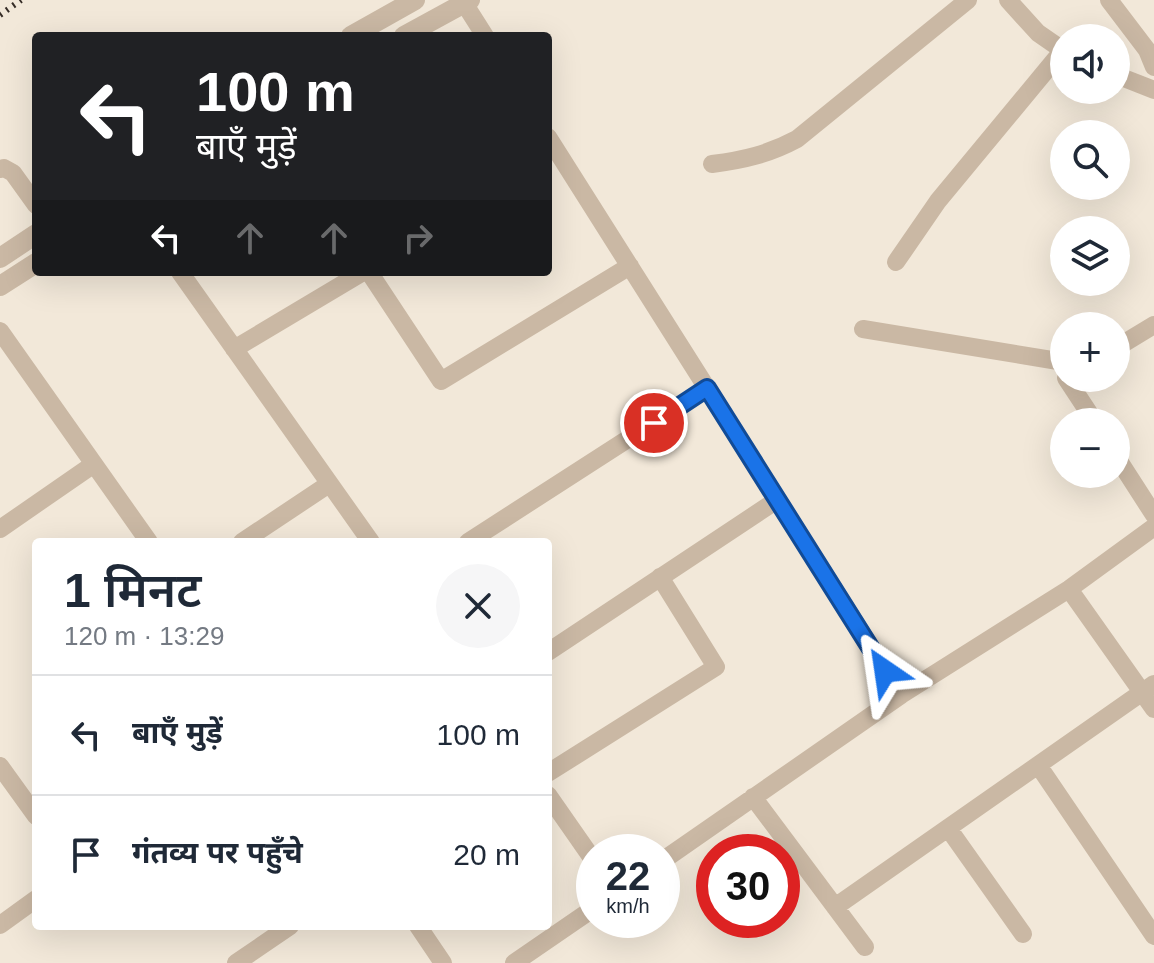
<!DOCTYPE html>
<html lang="hi">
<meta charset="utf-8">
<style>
:root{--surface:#fff;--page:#f6f6f7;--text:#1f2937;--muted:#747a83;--line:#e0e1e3}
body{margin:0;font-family:Arial,"Noto Sans Devanagari",sans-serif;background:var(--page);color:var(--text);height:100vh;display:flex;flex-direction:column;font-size:30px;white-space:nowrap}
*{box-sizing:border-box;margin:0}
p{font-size:26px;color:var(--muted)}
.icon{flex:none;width:44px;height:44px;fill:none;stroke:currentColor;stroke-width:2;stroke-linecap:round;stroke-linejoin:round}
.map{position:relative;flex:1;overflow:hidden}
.sheet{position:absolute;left:32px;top:538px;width:520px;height:392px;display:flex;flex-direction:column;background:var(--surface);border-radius:8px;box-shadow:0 8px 32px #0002}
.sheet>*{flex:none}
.top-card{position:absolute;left:32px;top:32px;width:520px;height:244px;border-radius:8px;box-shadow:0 8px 32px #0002;background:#202124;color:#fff;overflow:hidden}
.tools{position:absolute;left:1050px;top:24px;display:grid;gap:16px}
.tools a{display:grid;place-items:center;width:80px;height:80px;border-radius:50%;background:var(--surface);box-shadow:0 8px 32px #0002;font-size:40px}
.speed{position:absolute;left:576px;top:834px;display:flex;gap:16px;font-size:40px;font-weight:700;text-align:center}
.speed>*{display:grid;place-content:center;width:104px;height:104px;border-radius:50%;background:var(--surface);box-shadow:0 8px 32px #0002;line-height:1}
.speed small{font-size:20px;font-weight:400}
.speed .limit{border:12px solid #d22;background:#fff;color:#111}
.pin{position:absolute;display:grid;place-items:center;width:68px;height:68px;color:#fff;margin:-34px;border:4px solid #fff;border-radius:50%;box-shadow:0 2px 8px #0007}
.me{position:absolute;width:88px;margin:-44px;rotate:328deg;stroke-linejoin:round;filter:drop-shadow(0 0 6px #0008)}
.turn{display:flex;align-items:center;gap:28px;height:168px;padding:0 32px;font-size:36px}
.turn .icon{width:104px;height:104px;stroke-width:2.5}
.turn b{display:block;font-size:56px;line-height:68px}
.lanes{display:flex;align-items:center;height:76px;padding:0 32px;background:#0003;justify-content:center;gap:40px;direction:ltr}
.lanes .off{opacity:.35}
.round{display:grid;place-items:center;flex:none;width:84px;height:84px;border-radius:42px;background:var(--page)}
.overview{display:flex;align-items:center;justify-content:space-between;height:136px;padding:0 32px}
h1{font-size:48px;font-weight:600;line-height:60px}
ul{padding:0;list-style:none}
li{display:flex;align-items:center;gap:24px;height:120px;padding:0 32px;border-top:2px solid var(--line)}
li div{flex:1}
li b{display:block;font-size:30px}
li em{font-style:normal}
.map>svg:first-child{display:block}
</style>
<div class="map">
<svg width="1154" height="963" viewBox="0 0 1154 963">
<rect width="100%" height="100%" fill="#f2e8d9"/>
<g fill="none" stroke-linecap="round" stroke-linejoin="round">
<!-- minor -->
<path stroke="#cab8a4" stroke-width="18" d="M 1008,0 L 1038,33 L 1064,51
M 1109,0 L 1147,50 L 1154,67
M 464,3 L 485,36
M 1116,75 L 1154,90
M 548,137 L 901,695 L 662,861
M 712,164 C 744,160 769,154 797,139 L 968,0
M 0,169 L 4,168 L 13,173 L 36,205
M 896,262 L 938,201 L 1063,50
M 180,272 L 371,542
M 369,272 L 441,381 L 630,266
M 863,329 L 1064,362
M 0,331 L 149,542
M 1116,348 L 1154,325
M 234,349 L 363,272
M 1066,378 L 1095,422
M 1116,456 L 1154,515
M 0,529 L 94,464
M 242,542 L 329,484
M 468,542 L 707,388
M 1069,589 L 1154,709
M 548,652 L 777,500
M 901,695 L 1069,589 L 1154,527
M 1038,765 L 1154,936
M 0,766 L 36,816
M 548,773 L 716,667 L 660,577
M 548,795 L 594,861
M 753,797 L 865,947
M 948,828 L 1023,934
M 835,907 L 1154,684
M 0,925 L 36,899
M 418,926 L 443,963
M 236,963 L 290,926
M 514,963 L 594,908"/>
<!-- tertiary -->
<path stroke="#cab8a4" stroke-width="20" d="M 351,36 L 415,0
M 404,36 L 470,0
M 0,258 L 36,234
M 0,286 L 36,263"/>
<!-- rail -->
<path stroke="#352c26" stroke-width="6" stroke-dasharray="2 6" stroke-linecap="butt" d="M 0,15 L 21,0"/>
</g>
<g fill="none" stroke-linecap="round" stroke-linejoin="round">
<!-- route casing -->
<g stroke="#114b97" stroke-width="20">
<path id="route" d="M 654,423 L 707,388 L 885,671"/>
</g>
<!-- route -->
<use href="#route" stroke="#1a73e8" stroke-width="14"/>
</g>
</svg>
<div class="tools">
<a><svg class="icon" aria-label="sound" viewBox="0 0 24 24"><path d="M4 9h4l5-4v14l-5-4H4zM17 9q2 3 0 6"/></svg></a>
<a><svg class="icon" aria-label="search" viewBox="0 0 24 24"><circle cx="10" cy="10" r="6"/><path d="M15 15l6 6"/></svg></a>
<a><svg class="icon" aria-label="layers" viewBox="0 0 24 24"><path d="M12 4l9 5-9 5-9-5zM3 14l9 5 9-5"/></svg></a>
<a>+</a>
<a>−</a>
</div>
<div class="speed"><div>22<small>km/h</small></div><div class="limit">30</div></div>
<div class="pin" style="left:654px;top:423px;background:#d93025"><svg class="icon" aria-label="arrive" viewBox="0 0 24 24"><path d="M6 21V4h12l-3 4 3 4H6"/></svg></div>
<svg class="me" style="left:885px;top:671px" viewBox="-20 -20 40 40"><path d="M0-17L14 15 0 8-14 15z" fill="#1a73e8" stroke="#fff" stroke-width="4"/></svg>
<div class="top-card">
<div class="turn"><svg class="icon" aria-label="left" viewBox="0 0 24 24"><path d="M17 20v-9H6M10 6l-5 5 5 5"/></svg><div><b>100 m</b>बाएँ मुड़ें</div></div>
<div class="lanes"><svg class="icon" aria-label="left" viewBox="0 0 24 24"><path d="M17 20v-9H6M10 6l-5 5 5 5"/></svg><svg class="icon off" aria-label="ahead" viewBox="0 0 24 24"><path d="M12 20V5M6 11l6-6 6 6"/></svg><svg class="icon off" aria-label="ahead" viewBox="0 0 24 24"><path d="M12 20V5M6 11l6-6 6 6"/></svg><svg class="icon off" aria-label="right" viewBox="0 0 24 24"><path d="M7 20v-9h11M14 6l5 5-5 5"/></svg></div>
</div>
<section class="sheet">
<div class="overview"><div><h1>1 मिनट</h1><p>120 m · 13:29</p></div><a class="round"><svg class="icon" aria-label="close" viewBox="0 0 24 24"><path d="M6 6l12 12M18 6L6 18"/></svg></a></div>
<ul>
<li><svg class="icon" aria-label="left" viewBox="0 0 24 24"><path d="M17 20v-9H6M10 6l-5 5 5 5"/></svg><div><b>बाएँ मुड़ें</b></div><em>100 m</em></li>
<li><svg class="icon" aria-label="arrive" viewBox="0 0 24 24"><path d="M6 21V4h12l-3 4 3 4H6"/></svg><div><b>गंतव्य पर पहुँचे</b></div><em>20 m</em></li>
</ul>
</section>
</div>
